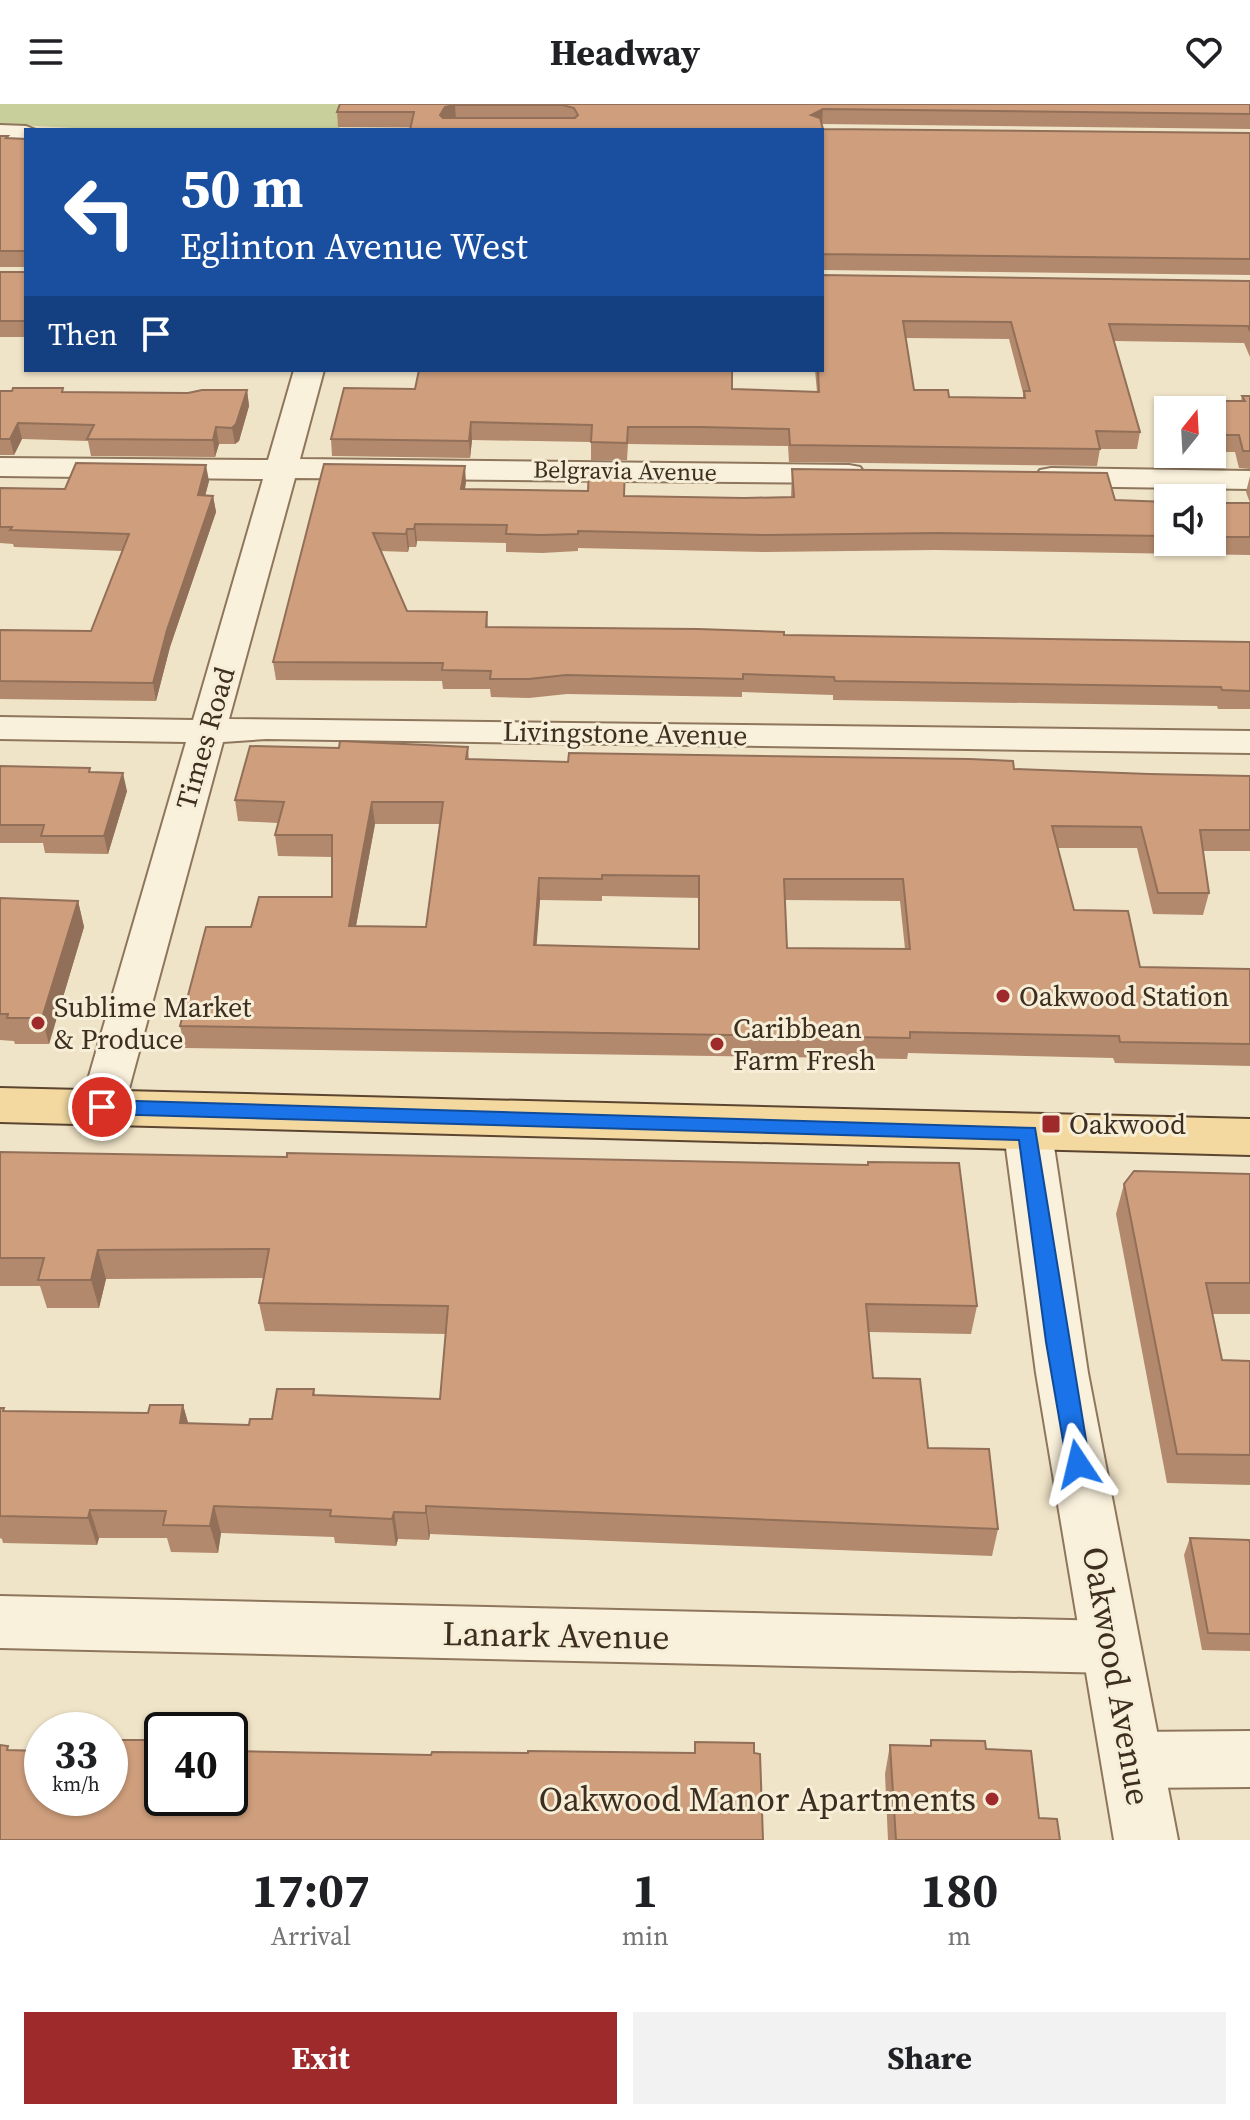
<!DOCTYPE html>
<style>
:root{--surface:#fff;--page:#f2f2f2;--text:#202124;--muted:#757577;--accent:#9e2a2b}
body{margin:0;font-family:"Source Serif 4",serif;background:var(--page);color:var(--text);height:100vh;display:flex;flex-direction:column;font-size:30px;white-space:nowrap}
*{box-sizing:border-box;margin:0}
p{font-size:26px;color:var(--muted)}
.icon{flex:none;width:44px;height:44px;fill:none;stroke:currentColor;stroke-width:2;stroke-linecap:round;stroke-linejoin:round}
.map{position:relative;height:1736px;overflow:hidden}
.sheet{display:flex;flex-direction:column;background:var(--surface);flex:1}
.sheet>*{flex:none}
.hud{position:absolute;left:24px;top:24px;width:800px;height:244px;border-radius:0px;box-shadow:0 2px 6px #0004;background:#1a4fa0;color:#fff;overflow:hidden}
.needle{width:52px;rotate:18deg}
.tools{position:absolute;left:1154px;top:292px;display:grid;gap:16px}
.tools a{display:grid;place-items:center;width:72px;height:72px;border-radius:0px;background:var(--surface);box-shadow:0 2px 6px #0004;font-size:40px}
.speed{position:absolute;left:24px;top:1608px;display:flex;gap:16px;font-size:40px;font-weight:700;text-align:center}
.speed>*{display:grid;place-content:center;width:104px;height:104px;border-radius:50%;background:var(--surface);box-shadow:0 2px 6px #0004;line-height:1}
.speed small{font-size:20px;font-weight:400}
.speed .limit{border:4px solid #111;border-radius:12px;background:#fff;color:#111}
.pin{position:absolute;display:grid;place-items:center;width:68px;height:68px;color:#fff;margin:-34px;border:4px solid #fff;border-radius:50%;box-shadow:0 2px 8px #0007}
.me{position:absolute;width:88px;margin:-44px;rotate:350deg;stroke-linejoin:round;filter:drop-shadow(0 0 6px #0008)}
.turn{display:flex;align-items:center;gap:28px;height:168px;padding:0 24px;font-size:36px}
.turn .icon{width:104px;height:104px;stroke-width:2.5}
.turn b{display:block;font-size:56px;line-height:68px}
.then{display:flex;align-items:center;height:76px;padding:0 24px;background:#0003;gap:16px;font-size:30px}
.eta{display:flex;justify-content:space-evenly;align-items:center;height:136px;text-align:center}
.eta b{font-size:48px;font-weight:700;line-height:56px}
.primary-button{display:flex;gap:16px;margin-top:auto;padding:16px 24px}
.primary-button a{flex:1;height:92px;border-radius:0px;background:var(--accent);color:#fff;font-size:32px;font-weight:700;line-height:92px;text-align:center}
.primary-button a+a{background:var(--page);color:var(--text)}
header{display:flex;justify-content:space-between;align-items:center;height:104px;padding:0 24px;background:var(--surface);font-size:36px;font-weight:700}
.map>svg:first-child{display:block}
</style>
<header><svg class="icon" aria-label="menu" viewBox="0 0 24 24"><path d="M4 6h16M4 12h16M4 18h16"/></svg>Headway<svg class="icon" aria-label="heart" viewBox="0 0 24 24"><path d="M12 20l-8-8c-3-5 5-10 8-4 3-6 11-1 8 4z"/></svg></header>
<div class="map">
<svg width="1250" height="1736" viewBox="0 0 1250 1736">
<rect width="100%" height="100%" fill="#f0e4c8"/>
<!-- green -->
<path fill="#c9cf9b" d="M 0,0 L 345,0 L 339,26 L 109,26 L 0,20 Z"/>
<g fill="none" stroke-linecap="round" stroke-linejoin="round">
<!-- minor casing -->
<g stroke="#8d765c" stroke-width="4">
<path id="minor" d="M 0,21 L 26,22 L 36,26 L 26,26 L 26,36 L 0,35 Z
M 294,266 L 324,266 L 300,355 L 849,361 L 860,363 L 865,370 L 860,377 L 849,379 L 295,374 L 229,615 L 1250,627 L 1250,649 L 266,635 L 223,638 L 124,1003 L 118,1015 L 102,1020 L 86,1015 L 80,1003 L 186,638 L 0,635 L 0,613 L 193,616 L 263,375 L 0,372 L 0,354 L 268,356 Z
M 1051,364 L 1250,367 L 1250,385 L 1051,382 L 1040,380 L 1035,373 L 1040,366 Z
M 0,1492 L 1112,1517 L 1132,1524 L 1140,1543 L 1132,1562 L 1112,1569 L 0,1544 Z
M 1250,1627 L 1250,1683 L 1133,1684 L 1112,1676 L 1104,1656 L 1112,1636 L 1133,1628 Z"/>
</g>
<!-- tertiary casing -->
<g stroke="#8d765c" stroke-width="4">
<path id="tertiary" d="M 1028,1011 L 1045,1016 L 1052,1029 L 1088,1269 L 1178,1736 L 1114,1736 L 1036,1269 L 1004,1029 L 1011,1016 Z"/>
</g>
<!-- primary casing -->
<g stroke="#5b4430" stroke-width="4">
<path id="primary" d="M 0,984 L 1250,1015 L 1250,1051 L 0,1018 Z"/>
</g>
<!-- minor -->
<use href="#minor" fill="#faf1dc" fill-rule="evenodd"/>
<!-- tertiary -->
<use href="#tertiary" fill="#faf1dc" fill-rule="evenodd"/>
<!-- primary -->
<use href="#primary" fill="#f3d9a0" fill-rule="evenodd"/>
</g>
<!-- wall -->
<path fill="#b2896c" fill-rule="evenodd" d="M 340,0 L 1250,0 L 1250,25 L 822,20 L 823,25 L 1250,29 L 1250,171 L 822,166 L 822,26 L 338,23 L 337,8 Z
M 0,32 L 8,32 L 8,34 L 26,35 L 26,233 L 0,233 L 0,168 L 25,168 L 25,163 L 0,163 Z
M 822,171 L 1250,177 L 1250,253 L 1244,239 L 1114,237 L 1140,328 L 1137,345 L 1100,345 L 1097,362 L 789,358 L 788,342 L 700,341 L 628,340 L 627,356 L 591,356 L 591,338 L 472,336 L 470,354 L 332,352 L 331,335 L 415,285 L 732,285 L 817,288 L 815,266 L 822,266 ZM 906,234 L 1009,235 L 1023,289 L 1023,294 L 949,293 L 914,286 Z
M 247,286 L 249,302 L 239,337 L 235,340 L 219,340 L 215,353 L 91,352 L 88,337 L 22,335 L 14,351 L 0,351 L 0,287 L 188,289 Z
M 1242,292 L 1250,292 L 1250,365 L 1239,364 L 1235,348 L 1214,348 L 1212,339 L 1212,306 L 1209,306 L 1211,297 L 1241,297 Z
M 324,360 L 465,362 L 465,385 L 625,392 L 744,394 L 791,393 L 792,365 L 1115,396 L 1168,398 L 1168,438 L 1212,438 L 1212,399 L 1250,399 L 1246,388 L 1250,372 L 1250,451 L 935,446 L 765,448 L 578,444 L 578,447 L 542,449 L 506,448 L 506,439 L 417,437 L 416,443 L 409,443 L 408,448 L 380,447 L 407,507 L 487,508 L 488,523 L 784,531 L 1250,538 L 1250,605 L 1218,605 L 1217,602 L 833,596 L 833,591 L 742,588 L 742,593 L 567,590 L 529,594 L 491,593 L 490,585 L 443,585 L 442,577 L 276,576 L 273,558 Z
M 209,377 L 205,391 L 213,392 L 216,408 L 170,543 L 156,597 L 0,595 L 0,526 L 91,527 L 122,447 L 14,443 L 13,440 L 0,439 L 0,384 L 65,385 Z
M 468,643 L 469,656 L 1014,665 L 1149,670 L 1250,672 L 1250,747 L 1203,747 L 1209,789 L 1203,811 L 1153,810 L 1137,744 L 1058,744 L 1074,806 L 1140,863 L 1250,865 L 1250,962 L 1115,959 L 1113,954 L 908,949 L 907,955 L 185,944 L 180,922 L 251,823 L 332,793 L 332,753 L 278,752 L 275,731 L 278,719 L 238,717 L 235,696 L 339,644 ZM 375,720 L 440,720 L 426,823 L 356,822 ZM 602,792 L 699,794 L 698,845 L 536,841 L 540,796 L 602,797 ZM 785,796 L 900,797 L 905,845 L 787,844 Z
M 0,662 L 92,669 L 127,687 L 108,750 L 45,749 L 43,739 L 0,739 Z
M 0,794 L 78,797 L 84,823 L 49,940 L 15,940 L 14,937 L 0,936 Z
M 0,1048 L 977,1202 L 971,1230 L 869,1228 L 873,1274 L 928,1344 L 998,1425 L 992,1452 L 430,1430 L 429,1436 L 398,1435 L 396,1442 L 335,1439 L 334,1433 L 221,1429 L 218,1449 L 171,1448 L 167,1434 L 99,1434 L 97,1441 L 3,1439 L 2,1435 L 0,1434 L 0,1304 L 5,1307 L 148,1309 L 183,1301 L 188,1319 L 249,1321 L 272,1315 L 314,1285 L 315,1291 L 440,1295 L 446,1230 L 265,1227 L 259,1199 L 264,1174 L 106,1175 L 99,1204 L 47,1204 L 40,1182 L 0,1182 Z
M 1250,1070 L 1250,1210 L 1212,1210 L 1222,1256 L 1250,1257 L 1250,1381 L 1167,1379 L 1116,1110 L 1124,1080 Z
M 1190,1434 L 1250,1439 L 1250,1547 L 1202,1546 L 1184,1451 Z
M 931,1636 L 986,1645 L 1039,1714 L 1060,1736 L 888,1736 L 885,1670 L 890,1641 L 930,1642 Z"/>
<!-- shaded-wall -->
<path fill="#916f58" d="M 455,1 L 456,16 L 441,26 L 440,11 L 445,3 Z
M 823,5 L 822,20 L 811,11 Z
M 247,286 L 249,302 L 239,337 L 235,340 L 232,324 Z
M 471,318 L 472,336 L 470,354 L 469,337 Z
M 18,319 L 22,335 L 14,351 L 10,335 Z
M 216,323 L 219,340 L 215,353 L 213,336 Z
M 206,361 L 209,377 L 201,408 L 198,391 Z
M 465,362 L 466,379 L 462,402 L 461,385 Z
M 213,392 L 216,408 L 170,543 L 156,597 L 153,579 L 167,526 Z
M 415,420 L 417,437 L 416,443 L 414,425 Z
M 407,425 L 409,443 L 408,448 L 406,430 Z
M 123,669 L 127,687 L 108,750 L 104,732 Z
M 372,698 L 375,720 L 352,843 L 349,822 Z
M 539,774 L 540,796 L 535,862 L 534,841 Z
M 78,797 L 84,823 L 49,940 L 42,914 Z
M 98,1146 L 106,1175 L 99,1204 L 91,1176 Z
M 183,1301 L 191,1329 L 180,1319 Z
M 214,1402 L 221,1429 L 218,1449 L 210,1422 Z
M 426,1402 L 430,1430 L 429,1436 L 426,1409 Z
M 90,1406 L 99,1434 L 97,1441 L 88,1414 Z
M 394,1408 L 398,1435 L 396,1442 L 392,1415 Z"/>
<!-- building -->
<path fill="#cf9f7d" stroke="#916f58" stroke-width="2" fill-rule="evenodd" d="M 340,0 L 1250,0 L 1250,10 L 823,5 L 811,11 L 820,14 L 823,25 L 1250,29 L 1250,155 L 823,150 L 822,151 L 822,26 L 410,26 L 414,8 L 337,8 ZM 455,1 L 563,1 L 574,4 L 578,11 L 575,14 L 443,14 L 440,11 L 445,3 Z
M 0,32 L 8,32 L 6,34 L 26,35 L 26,217 L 0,217 L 0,168 L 25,168 L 25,147 L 0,147 Z
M 822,171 L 1250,177 L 1250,227 L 1248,222 L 1109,220 L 1140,328 L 1096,327 L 1100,345 L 790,341 L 789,325 L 700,323 L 628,323 L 627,339 L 591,338 L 592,321 L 471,318 L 469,337 L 331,335 L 344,284 L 415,285 L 419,266 L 732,266 L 732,285 L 819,288 L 818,266 L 822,266 ZM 903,217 L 1011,218 L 1030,287 L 1024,287 L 1025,294 L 949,293 L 948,286 L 914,286 Z
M 13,284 L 63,284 L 62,288 L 188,289 L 202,286 L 247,286 L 236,320 L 232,324 L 216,323 L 213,336 L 87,335 L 94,321 L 18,319 L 10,335 L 0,335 L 0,287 L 12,287 Z
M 1242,292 L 1250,292 L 1250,347 L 1243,347 L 1239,331 L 1218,331 L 1211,297 L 1245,297 Z
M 76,359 L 206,361 L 198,391 L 213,392 L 167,526 L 153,579 L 0,577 L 0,526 L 91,527 L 129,430 L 10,426 L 12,423 L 0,423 L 0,384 L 65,385 Z
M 324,360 L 465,362 L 461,385 L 588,387 L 589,363 L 625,363 L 624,392 L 744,394 L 794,393 L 792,365 L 1107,369 L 1115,396 L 1168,398 L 1168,432 L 937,429 L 766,431 L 578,427 L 578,430 L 541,431 L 506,430 L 507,421 L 415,420 L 414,425 L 407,425 L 406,430 L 373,429 L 407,507 L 487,508 L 486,523 L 698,525 L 784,528 L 784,531 L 1250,538 L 1250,587 L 1222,586 L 1221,583 L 835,577 L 834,573 L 743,570 L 743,575 L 566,571 L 529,575 L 490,575 L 491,567 L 442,566 L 443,559 L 273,558 Z
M 1212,399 L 1250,399 L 1250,433 L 1212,433 Z
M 340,637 L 468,643 L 466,655 L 568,658 L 569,649 L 970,655 L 1013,657 L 1014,665 L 1149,670 L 1250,672 L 1250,726 L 1200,726 L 1209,789 L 1158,789 L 1141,723 L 1052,722 L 1074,806 L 1128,807 L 1140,863 L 1250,865 L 1250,940 L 1120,938 L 1119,932 L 910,928 L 910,934 L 180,922 L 206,823 L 251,823 L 259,793 L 332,793 L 332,731 L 275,731 L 284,698 L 235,696 L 250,642 L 339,644 ZM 372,698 L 443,698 L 426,823 L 349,822 ZM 602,771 L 699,772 L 699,845 L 534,841 L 539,774 L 602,775 ZM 784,775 L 903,775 L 910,845 L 787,844 Z
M 0,662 L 90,664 L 89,668 L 123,669 L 104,732 L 41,732 L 44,721 L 0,721 Z
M 0,794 L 78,797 L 42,914 L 7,914 L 8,910 L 0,910 Z
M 0,1048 L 287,1053 L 287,1049 L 868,1061 L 868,1058 L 959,1059 L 977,1202 L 866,1200 L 873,1274 L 920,1275 L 928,1344 L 989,1345 L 998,1425 L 426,1402 L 426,1409 L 394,1408 L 392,1415 L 330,1412 L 331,1406 L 214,1402 L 210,1422 L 163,1421 L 166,1407 L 90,1406 L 88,1414 L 0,1412 L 0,1304 L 4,1304 L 3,1307 L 148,1309 L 150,1301 L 183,1301 L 180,1319 L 249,1321 L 250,1315 L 272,1315 L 277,1285 L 314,1285 L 313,1291 L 440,1295 L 448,1202 L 259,1199 L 269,1145 L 98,1146 L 91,1176 L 38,1176 L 44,1154 L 0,1154 Z
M 1134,1067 L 1250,1070 L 1250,1179 L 1206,1179 L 1222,1256 L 1250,1257 L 1250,1351 L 1177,1350 L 1124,1080 Z
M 1190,1434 L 1249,1436 L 1250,1439 L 1250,1530 L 1208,1529 Z
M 110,1636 L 151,1636 L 149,1646 L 162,1646 L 162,1694 L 230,1694 L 230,1647 L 431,1651 L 432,1648 L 528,1649 L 528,1647 L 695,1649 L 695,1638 L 754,1639 L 754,1649 L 760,1650 L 763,1736 L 0,1736 L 0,1641 L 8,1642 L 7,1646 L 42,1647 L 42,1694 L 110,1694 Z
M 931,1636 L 985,1637 L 986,1645 L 1031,1647 L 1039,1714 L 1057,1715 L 1060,1736 L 896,1736 L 890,1641 L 931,1642 Z"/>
<!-- route -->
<path fill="#1a73e8" stroke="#114b97" stroke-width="2" d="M 102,996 L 1035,1024 L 1090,1360 L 1086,1367 L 1078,1370 L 1070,1367 L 1067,1360 L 1046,1238 L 1019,1036 L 102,1010 L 92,1003 Z"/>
<!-- markers -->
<g fill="#9e2a2b" stroke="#f7eed8" stroke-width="3">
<circle cx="1003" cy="892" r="8"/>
<circle cx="38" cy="919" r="8"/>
<circle cx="717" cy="940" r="8"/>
<rect x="1041" y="1010" width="20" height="20" rx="4"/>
<circle cx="992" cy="1695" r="8"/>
</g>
<g text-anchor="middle" stroke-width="6" stroke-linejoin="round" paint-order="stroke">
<!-- far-street labels -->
<g font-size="24" fill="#3d2e20" stroke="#f7eed8">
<text transform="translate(625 367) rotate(1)" y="8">Belgravia Avenue</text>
</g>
<!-- street labels -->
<g font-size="28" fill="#3d2e20" stroke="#f7eed8">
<text transform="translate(625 629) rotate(1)" y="10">Livingstone Avenue</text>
<text transform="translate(205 634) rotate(-74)" y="10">Times Road</text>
</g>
<!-- poi labels -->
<g font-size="28" fill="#3d2e20" stroke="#f7eed8" text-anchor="start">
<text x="1019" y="902">Oakwood Station</text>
<text x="54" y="913">Sublime Market<tspan x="54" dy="32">&amp; Produce</tspan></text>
<text x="733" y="934">Caribbean<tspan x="733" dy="32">Farm Fresh</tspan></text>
<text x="1069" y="1030">Oakwood</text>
</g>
<!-- near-street labels -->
<g font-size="34" fill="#3d2e20" stroke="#f7eed8">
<text transform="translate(556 1531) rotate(1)" y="12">Lanark Avenue</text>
<text transform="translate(1117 1572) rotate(80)" y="12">Oakwood Avenue</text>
</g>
<!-- near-poi labels -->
<g font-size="34" fill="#3d2e20" stroke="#f7eed8" text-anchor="end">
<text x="976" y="1707">Oakwood Manor Apartments</text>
</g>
</g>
</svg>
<div class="tools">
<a><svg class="needle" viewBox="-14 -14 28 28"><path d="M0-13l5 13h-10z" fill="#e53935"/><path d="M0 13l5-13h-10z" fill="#757577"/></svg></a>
<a><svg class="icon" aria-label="sound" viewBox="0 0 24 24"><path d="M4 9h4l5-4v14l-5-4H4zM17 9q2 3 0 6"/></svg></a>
</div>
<div class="speed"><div>33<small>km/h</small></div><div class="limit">40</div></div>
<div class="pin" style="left:102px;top:1003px;background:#d93025"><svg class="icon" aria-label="arrive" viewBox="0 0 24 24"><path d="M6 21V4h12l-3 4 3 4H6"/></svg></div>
<svg class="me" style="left:1078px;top:1360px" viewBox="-20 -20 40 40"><path d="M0-17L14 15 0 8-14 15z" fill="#1a73e8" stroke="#fff" stroke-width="4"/></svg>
<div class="hud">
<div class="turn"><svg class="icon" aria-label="left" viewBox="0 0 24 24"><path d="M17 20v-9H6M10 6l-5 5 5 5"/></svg><div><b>50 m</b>Eglinton Avenue West</div></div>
<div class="then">Then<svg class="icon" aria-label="arrive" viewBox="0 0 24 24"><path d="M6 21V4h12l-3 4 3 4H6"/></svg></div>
</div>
</div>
<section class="sheet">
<div class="eta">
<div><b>17:07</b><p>Arrival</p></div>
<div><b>1</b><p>min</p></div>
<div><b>180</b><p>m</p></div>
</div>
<div class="primary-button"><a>Exit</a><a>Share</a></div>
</section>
